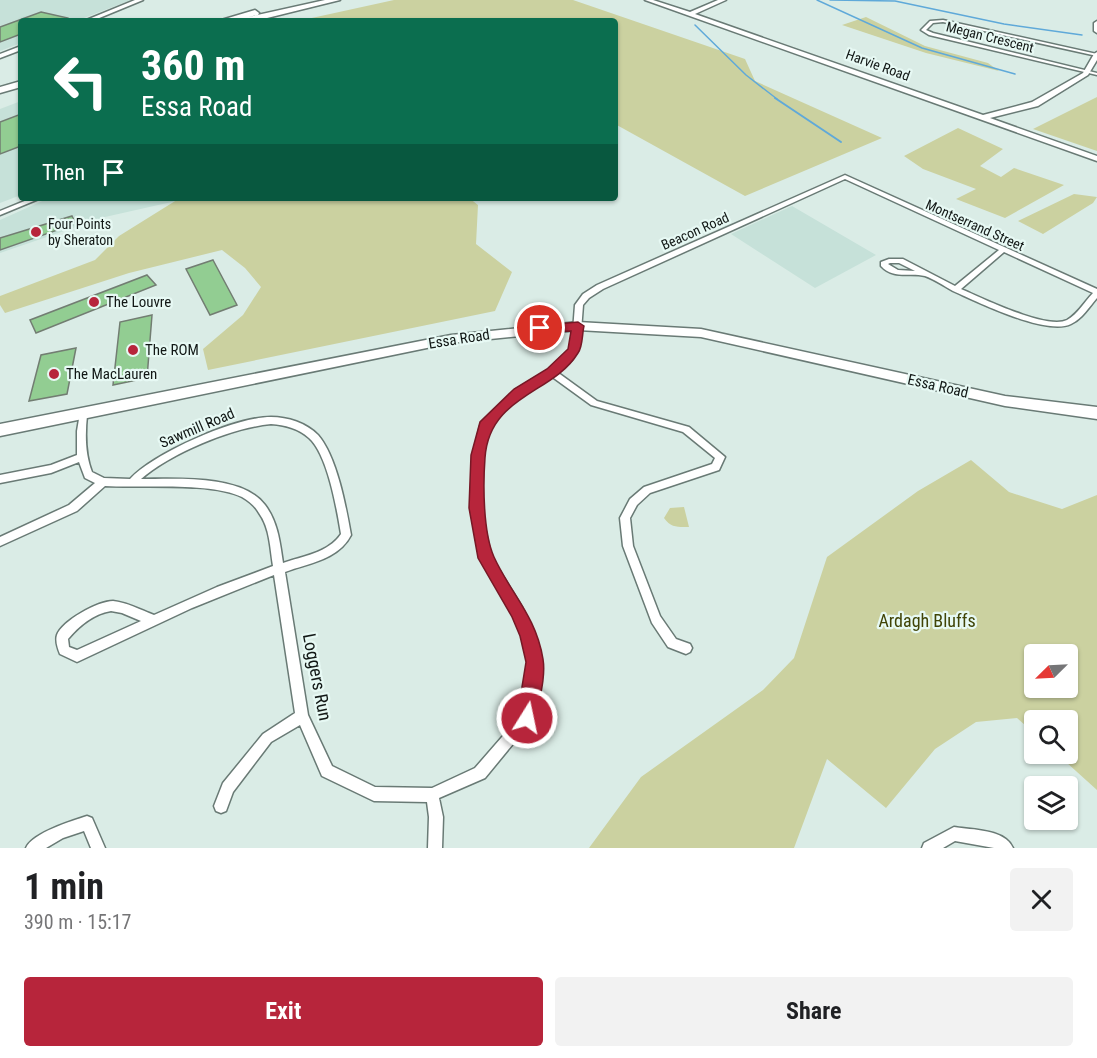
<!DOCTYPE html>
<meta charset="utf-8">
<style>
:root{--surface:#fff;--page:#f2f2f2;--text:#202124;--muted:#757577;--accent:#b7253b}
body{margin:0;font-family:"Roboto Condensed",sans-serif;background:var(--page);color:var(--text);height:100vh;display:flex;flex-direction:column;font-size:22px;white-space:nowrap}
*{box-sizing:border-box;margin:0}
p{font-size:20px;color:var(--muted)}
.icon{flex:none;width:33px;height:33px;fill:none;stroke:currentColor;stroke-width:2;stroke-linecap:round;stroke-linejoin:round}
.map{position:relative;height:848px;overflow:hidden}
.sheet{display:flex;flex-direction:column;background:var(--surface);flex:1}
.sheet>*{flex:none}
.hud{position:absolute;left:18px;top:18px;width:600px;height:183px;border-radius:6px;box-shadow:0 2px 4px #0004;background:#0b6e4f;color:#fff;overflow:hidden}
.needle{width:39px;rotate:246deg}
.buttons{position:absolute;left:1024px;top:644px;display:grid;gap:12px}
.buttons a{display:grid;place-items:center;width:54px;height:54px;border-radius:6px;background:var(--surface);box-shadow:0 2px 4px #0004;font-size:30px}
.pin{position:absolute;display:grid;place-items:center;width:51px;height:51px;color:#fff;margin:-26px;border:3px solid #fff;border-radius:50%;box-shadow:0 2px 6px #0007}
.me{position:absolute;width:66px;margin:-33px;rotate:10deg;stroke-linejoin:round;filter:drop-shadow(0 0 4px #0008)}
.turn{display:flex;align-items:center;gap:21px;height:126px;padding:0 24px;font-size:27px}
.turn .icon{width:78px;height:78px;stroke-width:2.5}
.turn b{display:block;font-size:42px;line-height:51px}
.then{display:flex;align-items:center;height:57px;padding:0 24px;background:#0003;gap:12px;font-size:22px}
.round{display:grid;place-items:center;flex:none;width:63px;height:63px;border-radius:6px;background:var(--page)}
.summary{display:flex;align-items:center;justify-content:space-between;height:102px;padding:0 24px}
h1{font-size:36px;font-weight:700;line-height:45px}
.action{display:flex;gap:12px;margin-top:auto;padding:12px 24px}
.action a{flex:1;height:69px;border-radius:6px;background:var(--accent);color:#fff;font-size:24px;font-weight:700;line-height:69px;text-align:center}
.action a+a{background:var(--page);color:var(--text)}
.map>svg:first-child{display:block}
</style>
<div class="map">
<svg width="1097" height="848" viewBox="0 0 1097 848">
<rect width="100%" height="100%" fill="#daece6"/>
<!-- built -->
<path fill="#c6e1d9" d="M 0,0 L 131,0 L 76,21 L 21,21 L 21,43 L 0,51 Z
M 21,101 L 21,195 L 0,203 L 0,109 Z
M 49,198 L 180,198 L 176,201 L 105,217 L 0,253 L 0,220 Z
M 792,206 L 876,255 L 815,288 L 731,234 Z"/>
<!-- green -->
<path fill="#cbd1a0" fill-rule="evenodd" d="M 394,0 L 573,0 L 745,59 L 755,81 L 882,138 L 745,196 L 615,124 L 615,21 L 298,21 Z
M 866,17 L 925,46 L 988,63 L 999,71 L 926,53 L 842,25 Z
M 1097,97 L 1097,151 L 1033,129 Z
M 958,128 L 1003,149 L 980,166 L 1001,177 L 1014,168 L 1064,185 L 1005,218 L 956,199 L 976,189 L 923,169 L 904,156 Z
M 1074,194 L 1097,197 L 1093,203 L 1043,234 L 1018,221 Z
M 180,198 L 469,198 L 478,205 L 476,244 L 512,272 L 495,311 L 208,370 L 203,349 L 243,315 L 261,287 L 245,268 L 222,250 L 129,273 L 5,313 L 0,305 L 0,296 L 95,260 L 119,236 Z
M 971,460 L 1009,492 L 1062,509 L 1097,495 L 1097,790 L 1056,753 L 1068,753 L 1068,720 L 1035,720 L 1035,734 L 1017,718 L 976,722 L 935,749 L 886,808 L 827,759 L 794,848 L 589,848 L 641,777 L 763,690 L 794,658 L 827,557 L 918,491 ZM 1035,654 L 1068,654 L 1068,687 L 1035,687 Z
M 684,507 L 689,527 C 678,527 671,528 664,518 L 670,508 Z"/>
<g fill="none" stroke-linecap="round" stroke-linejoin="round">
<!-- stream-far1 -->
<path stroke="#5fa9d9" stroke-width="1.5" d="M 817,0 L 922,48 L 1015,74
M 830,0 L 895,1 L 1004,24 L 1082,35
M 695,25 L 746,75 L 777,99"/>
<!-- stream -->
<path stroke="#5fa9d9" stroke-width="2" d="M 775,98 L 841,142"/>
</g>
<!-- building -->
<path fill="#92cd92" stroke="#727d72" stroke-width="1.5" d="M 41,12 L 68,18 L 68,21 L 21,21 L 21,34 L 0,42 L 0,27 Z
M 21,114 L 21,146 L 0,154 L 0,122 Z
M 72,216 L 75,222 L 70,224 L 72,225 L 0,250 L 0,238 Z
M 213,260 L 237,305 L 210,315 L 186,269 Z
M 147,275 L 156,285 L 36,333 L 30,320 Z
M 152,315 L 147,378 L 113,385 L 120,322 Z
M 76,348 L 67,394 L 29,401 L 41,355 Z"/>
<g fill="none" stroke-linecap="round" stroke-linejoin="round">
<!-- minor casing -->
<g stroke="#697a75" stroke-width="3">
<path id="minor" d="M 943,20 L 1097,54 L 1097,56 L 943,22 L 933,23 L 926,30 L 933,33 L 1097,73 L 1097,75 L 929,35 L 921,30 L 930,21 Z
M 845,175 L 1097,289 L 1097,298 C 1089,307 1082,319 1071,324 C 1046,336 978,302 953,291 C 944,286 934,279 925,276 C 909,272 894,280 881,266 L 881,262 L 889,259 L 903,259 L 955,286 L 999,250 L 845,179 L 603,289 L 589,298 L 583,305 L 580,344 L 572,360 L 557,372 L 597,401 L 689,427 L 725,457 L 719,470 L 650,493 L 637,505 L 630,518 L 633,546 L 660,616 L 676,639 L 690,644 L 692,648 L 690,652 L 686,654 L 668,647 L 652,623 L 623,546 L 620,518 L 630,499 L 644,487 L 712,464 L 715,458 L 683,432 L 591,405 L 551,376 L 521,394 L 489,427 L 483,455 L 481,508 L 491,557 L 522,607 L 535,636 L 541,662 L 533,718 L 531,722 L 485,778 L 439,798 L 443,817 L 442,848 L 428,848 L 429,817 L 427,802 L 374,801 L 322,776 L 300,725 L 271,742 L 233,792 L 226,811 L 221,813 L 216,811 L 214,806 L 223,783 L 263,734 L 295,713 L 274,575 L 192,608 L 77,662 L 60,654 C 58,649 55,641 57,635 C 62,621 98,601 113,601 C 126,602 141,610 154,615 L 217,587 L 273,566 C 270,548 270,528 259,513 C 255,506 249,501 242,497 C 212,482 141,488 105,486 L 77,511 L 0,546 L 0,537 L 69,505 L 95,483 L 85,478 L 79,462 L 51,473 L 0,483 L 0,475 L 51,465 L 77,455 L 77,431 L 80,413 L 83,412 L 87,415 C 85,435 85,454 92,472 L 104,478 L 130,479 C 154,453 235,417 271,417 C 288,417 306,423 318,435 C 337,457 346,507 351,535 C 338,560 309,563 285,572 L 308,715 L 332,766 L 375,787 L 432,788 L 475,768 L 521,715 L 529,662 L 523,636 L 514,614 L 481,558 L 471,508 L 473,455 L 480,426 L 515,390 L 548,370 L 566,356 L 572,344 L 575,305 L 583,294 L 597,285 ZM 1004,252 L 1093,293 C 1085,301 1078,314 1067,320 C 1047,330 982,298 961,289 ZM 890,263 L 899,263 L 915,271 L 898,270 L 888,264 ZM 271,424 C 285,425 298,428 309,438 C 328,455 337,510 341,534 C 328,553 303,556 283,563 C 280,543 278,522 265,505 C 242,474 176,479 141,479 C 171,453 231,428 271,424 ZM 111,611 L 122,613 L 141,621 L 77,650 L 69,647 L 68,639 C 79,626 93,614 111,611 Z
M 32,198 L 41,198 L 0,215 L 0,211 Z
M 87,816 L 92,818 L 105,848 L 91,848 L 84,831 L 63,838 L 46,848 L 26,848 C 32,833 72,821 87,816 Z
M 954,827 C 972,830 1005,829 1013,848 L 994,848 L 955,841 L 943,848 L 922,848 L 924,843 Z"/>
</g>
<!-- tertiary casing -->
<g stroke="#697a75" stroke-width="3">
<path id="tertiary" d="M 135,0 L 143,0 L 92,21 L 84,21 Z
M 645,0 L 653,0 L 690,12 L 718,0 L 726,0 L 695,14 L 983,115 L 1032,102 L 1083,73 L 1094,54 L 1097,52 L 1097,60 L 1088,75 L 1038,106 L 990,118 L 1097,156 L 1097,161 Z
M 1097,21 L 1097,33 L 1094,31 L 1094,23 Z
M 21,46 L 21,50 L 0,58 L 0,54 Z"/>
</g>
<!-- primary casing -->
<g stroke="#697a75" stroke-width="3">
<path id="primary" d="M 578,322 L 701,329 L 1005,396 L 1097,407 L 1097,419 L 1005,406 L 701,337 L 578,330 L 451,343 L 0,436 L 0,424 L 451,335 Z"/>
</g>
<!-- motorway casing -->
<g stroke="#697a75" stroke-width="3">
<path id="motorway" d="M 325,0 L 340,0 L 255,21 L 218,21 L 255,10 L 259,13 L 258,15 L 248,17 Z
M 21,81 L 21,87 L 0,93 L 0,87 Z"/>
</g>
<!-- minor -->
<use href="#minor" fill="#fff" fill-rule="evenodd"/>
<!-- tertiary -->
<use href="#tertiary" fill="#fff" fill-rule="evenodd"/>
<!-- primary -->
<use href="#primary" fill="#fff" fill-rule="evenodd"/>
<!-- motorway -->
<use href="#motorway" fill="#fff" fill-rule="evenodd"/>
</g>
<!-- route -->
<path fill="#b7253b" stroke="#771826" stroke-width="1.5" d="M 578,322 L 584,326 C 582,334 583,346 578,353 C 553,394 489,395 485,458 C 483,485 483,532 494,557 C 511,594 536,616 543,659 C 546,677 539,700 536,718 L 533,725 L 527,727 L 520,725 L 517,718 L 526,662 L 520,636 L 512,617 L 478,558 L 469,508 L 471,455 L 480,422 L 514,389 L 547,369 L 568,349 L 571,331 L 540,332 L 536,331 L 536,326 Z"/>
<!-- markers -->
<g fill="#b7253b" stroke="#e7f9f4" stroke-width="2">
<circle cx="36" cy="232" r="6"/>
<circle cx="94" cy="302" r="6"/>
<circle cx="133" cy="350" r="6"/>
<circle cx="54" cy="374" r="6"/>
</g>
<g text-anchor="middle" stroke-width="4.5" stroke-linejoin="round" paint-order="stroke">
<!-- far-street labels -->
<g font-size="14" fill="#121816" stroke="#e7f9f4">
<text transform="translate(990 37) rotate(14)" y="5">Megan Crescent</text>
<text transform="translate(878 65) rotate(20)" y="5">Harvie Road</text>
<text transform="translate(975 225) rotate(24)" y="5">Montserrand Street</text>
<text transform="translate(695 231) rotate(-24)" y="5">Beacon Road</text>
</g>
<!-- far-poi labels -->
<g font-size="14" fill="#121816" stroke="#e7f9f4" text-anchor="start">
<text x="48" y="229">Four Points<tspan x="48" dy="16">by Sheraton</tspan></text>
</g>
<!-- poi labels -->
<g font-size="15" fill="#121816" stroke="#e7f9f4" text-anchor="start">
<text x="106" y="307">The Louvre</text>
<text x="145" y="355">The ROM</text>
<text x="66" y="379">The MacLauren</text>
</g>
<!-- street labels -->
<g font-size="15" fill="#121816" stroke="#e7f9f4">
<text transform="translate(459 339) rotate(-9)" y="5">Essa Road</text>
<text transform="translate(938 386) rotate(13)" y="5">Essa Road</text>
<text transform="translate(197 428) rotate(-23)" y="5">Sawmill Road</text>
</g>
<!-- near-park labels -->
<g font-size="18" fill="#404406" stroke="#e7f9f4">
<text x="927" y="627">Ardagh Bluffs</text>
</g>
<!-- near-street labels -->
<g font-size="18" fill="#121816" stroke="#e7f9f4">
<text transform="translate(317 677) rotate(79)" y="6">Loggers Run</text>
</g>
</g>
</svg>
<div class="buttons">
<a><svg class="needle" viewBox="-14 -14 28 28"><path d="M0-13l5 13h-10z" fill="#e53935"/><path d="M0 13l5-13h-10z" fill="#757577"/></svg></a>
<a><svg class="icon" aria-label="search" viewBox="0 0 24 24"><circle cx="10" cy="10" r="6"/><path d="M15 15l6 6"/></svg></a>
<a><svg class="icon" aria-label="layers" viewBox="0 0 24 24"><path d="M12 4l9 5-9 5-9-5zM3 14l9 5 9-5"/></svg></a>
</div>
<div class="pin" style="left:540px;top:328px;background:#d93025"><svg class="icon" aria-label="arrive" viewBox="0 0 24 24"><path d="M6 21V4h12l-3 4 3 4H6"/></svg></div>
<svg class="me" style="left:527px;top:718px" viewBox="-20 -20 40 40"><circle r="17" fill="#b7253b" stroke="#fff" stroke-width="3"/><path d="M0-11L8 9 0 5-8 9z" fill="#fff"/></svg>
<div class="hud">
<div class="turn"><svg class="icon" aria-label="left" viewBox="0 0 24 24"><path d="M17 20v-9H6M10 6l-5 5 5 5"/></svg><div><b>360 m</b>Essa Road</div></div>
<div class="then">Then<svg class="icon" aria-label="arrive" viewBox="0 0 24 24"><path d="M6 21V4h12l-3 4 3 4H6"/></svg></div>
</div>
</div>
<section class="sheet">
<div class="summary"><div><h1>1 min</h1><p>390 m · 15:17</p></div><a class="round"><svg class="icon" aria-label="close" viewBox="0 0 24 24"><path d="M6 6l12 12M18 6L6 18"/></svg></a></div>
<div class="action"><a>Exit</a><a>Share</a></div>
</section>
